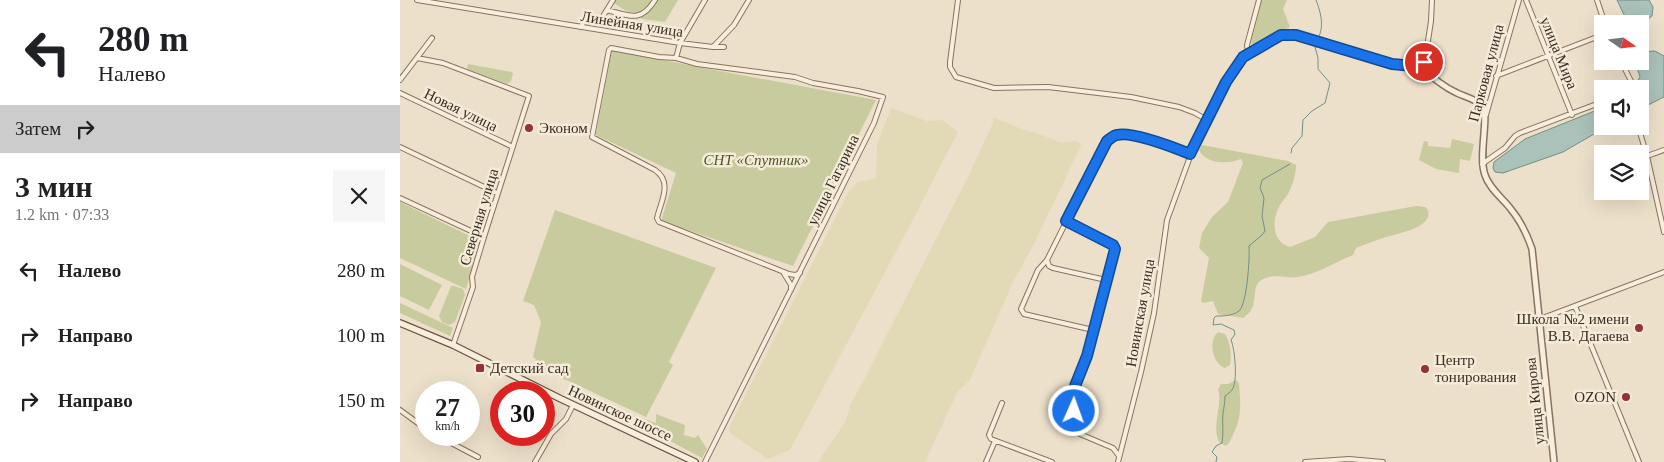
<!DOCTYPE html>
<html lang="ru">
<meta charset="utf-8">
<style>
:root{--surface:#fff;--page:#f6f6f6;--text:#202124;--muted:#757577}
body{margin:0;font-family:"Times New Roman",serif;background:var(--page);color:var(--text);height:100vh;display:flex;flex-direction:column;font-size:19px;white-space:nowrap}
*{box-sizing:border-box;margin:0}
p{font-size:16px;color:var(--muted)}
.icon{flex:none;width:28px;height:28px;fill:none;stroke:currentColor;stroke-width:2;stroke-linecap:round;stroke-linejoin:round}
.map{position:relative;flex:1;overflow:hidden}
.side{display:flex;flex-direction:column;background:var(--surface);width:400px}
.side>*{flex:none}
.guide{background:#fff;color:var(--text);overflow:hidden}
.needle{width:32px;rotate:104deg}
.fabs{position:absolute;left:1194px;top:15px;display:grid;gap:10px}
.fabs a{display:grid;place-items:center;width:55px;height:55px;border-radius:0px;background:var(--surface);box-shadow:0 5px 20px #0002;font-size:25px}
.speed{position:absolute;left:15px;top:381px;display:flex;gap:10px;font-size:25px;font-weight:700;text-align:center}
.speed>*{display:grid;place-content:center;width:65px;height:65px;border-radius:50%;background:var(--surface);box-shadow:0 5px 20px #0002;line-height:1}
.speed small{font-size:12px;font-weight:400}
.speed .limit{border:8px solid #d22;background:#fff;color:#111}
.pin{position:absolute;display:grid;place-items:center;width:42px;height:42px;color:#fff;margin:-21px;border:2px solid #fff;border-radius:50%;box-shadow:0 1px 5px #0007}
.me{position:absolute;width:55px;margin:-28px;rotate:2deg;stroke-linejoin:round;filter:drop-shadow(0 0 4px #0008)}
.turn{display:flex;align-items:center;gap:18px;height:105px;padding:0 15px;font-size:22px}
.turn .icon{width:65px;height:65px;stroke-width:2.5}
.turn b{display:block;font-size:35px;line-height:42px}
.then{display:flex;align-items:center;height:48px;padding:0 15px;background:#0003;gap:10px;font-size:19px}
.round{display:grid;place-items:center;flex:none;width:52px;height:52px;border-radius:0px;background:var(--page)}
.head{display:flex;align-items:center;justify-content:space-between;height:85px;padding:0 15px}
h1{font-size:30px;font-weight:700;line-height:38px}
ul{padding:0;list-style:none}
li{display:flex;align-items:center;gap:15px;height:65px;padding:0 15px}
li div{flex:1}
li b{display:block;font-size:19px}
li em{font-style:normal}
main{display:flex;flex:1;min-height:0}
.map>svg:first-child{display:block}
</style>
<main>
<section class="side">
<div class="guide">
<div class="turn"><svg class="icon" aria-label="left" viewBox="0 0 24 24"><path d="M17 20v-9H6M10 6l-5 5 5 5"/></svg><div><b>280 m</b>Налево</div></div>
<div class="then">Затем<svg class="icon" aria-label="right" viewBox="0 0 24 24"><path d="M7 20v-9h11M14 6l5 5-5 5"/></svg></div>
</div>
<div class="head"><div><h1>3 мин</h1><p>1.2 km · 07:33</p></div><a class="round"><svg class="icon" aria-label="close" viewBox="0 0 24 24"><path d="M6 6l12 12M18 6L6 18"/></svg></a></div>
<ul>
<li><svg class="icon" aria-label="left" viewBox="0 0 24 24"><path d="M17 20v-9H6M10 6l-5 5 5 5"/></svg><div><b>Налево</b></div><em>280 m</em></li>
<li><svg class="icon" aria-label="right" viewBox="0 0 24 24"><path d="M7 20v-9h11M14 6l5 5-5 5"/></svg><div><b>Направо</b></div><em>100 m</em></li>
<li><svg class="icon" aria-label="right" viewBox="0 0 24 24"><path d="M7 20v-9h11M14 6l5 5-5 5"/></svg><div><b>Направо</b></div><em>150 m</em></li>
</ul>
</section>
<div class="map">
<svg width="1264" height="462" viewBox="0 0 1264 462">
<rect width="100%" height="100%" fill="#ede0ca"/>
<!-- farmland -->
<path fill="#e2d9b7" d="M 491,108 L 527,121 L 542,120 L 558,132 L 507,231 L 390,450 L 368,459 L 330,433 L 329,428 L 449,191 L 458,182 L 476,178 L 477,144 Z
M 593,118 L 611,124 L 619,128 L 642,135 L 661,143 L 675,141 L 680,143 L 681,146 L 633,246 L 613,282 L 570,380 L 558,391 L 525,462 L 418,462 L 446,421 L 450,405 L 459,389 L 569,175 L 593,123 Z"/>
<!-- green -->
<path fill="#c8cb9d" d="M 216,0 L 278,0 L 265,22 L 242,19 L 239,14 L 226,11 L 214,3 Z
M 862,0 L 887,0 L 883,9 L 890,27 L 854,45 L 851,43 Z
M 212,50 L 309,69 L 476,100 L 393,266 L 261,221 L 276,173 L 196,135 Z
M 68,64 L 112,72 L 113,74 L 111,81 L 107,84 L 67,69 Z
M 1052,139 L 1074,144 L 1070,161 L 1060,159 L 1059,173 L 1036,169 L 1019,160 L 1024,141 L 1028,142 L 1028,146 L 1050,148 Z
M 802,145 L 888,161 L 896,165 C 896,173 893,184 889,192 C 887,197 883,200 880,205 C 872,219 871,242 890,247 L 915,237 L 928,222 L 1016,206 L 1025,207 L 1028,210 C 1033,228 998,233 986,237 C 976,240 966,244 956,248 L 953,255 C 935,262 918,274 898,277 C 887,279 871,272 860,281 C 850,289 861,307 843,318 L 818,314 L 813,301 L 803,303 L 801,301 L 809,258 L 799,248 L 802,233 L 812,217 L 828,202 L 843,163 L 841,159 C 828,164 807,165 799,150 Z
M 0,202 L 80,241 L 66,289 L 0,258 Z
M 155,210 L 316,268 L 269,362 L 273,365 L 246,417 L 134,365 L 136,359 L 133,357 L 141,322 L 134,305 L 123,301 Z
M 0,264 L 42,285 L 29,310 L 0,296 Z
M 51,286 L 54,286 L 63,289 L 65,295 L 55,322 L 49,325 L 42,322 L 39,316 Z
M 0,303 L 53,328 L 50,336 L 0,313 Z
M 818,332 L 825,334 C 830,342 832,356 830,365 L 825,368 C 812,363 808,341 818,332 Z
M 836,380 L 839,383 C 841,410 842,418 829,443 L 826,446 L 819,442 C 811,424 823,407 818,389 L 821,384 L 828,384 Z
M 229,414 L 256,423 L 256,414 L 285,425 L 284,435 L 295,438 L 298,435 L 307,449 L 302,458 L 270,441 L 269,437 L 261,435 Z"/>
<!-- water -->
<path fill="#aac2b9" stroke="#719086" d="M 1217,0 L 1249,0 L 1253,7 L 1252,16 C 1245,22 1236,23 1227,21 Z
M 1255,51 L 1264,56 L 1264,97 L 1240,109 L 1240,89 L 1232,89 L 1240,77 L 1235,61 L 1240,61 L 1240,52 Z
M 1202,108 L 1202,126 L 1208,126 L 1163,152 L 1103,173 L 1095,172 L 1093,168 L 1094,162 L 1125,139 Z"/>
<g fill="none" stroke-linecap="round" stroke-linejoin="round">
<!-- stream -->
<path stroke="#719086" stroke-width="1" d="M 916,0 C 921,13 925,28 917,40
M 891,153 L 892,148 L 902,136 L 903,120 L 912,111 L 925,103 L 930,83 L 918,69 L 918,58 L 915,47
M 816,462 L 817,457 L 812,452 L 816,446 L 822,443 C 824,432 822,422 823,413 C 824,407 825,402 825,396 C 828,394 830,392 832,390 C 838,382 835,349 831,340 L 835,334 L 834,330 L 821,324 L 813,325 L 814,318 L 816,316 C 824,316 832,316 839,311 C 847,304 850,257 849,246 L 862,235 L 865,231 L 862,216 L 864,198 L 860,188 L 862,180 L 890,164"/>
<!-- minor casing -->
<g stroke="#89735f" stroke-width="6">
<path id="minor" d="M 17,0 L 280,43 L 313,47 L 324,47
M 558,0 L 550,62 L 550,67 L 556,77 L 594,88 L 648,87 L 731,97 L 779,107 L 795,113 L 807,120
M 1126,0 L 1172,115
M 1197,0 L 1205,24
M 207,10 C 230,16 241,23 255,0
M 180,27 L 184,22 L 200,21 L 213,0
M 313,47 L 334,25 L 349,0
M 848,53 L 847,45 L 859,0
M 17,58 L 43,63 L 129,96 L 84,237 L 72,277 L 73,287 L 53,345
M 276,58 L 280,43 L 305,0
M 1221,61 L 1231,81 L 1224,89
M 1096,76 L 1202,35
M 0,80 L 32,38
M 0,93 L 113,147
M 1086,115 L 1119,0
M 1238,126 L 1247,156 L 1264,232
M 0,147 L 97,193
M 1247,156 L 1264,150
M 1082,164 L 1105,148 L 1115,136 L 1120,133 L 1202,102
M 0,198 L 84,237
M 667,221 L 713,245 L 715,249 L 687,356 L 674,391 L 676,423 L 680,434 L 713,448 L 719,456
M 647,260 L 649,266 L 653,268 L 706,280
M 383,272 L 391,285 L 391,290
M 1175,306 L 1239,462
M 1140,319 L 1264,272
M 693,330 L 624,314 L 621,309 L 638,270 L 647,260 L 704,146 L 707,141 L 718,134 L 751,139 L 791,154
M 602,403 L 589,435 L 591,439 L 652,462
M 0,410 L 26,429
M 36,435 L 78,457
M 135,462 L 151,434 L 166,419 L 173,405
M 305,462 L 474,123 L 483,97 L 458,91 L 413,83 L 395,77 L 297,64 L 276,58 L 259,57 L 211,48 L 209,50 L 192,137 L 255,170 C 273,182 261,201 257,218 L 259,222 L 389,274 L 395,275 L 400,273
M 586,462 L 595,441
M 718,462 L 741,372 L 754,313 L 767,220 L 791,154 L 826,82 L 841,59 L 848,53 L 881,35 L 888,34 L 992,64 L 1024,67 L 1031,21 L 1032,0
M 905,462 L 949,459 L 983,462"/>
</g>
<!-- tertiary casing -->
<g stroke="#89735f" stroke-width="8">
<path id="tertiary" d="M 1024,67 C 1030,77 1046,88 1057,93 C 1065,97 1077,99 1083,107 C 1089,117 1078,157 1085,175 C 1089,188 1102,198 1110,208 C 1120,220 1127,234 1132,249 L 1154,462"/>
</g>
<!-- secondary casing -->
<g stroke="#6b5442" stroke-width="8">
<path id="secondary" d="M 0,323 L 53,345 L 161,399 L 295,462"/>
</g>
<!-- minor -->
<use href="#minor" stroke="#f8eedd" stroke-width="4"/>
<!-- tertiary -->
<use href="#tertiary" stroke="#f8eedd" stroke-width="5"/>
<!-- secondary -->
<use href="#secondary" stroke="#f8eedd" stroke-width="5.5"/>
</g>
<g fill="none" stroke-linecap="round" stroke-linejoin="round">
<!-- route casing -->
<g stroke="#114b97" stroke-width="12">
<path id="route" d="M 674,411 L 675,386 L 687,356 L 715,249 L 713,245 L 666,221 L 707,141 C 710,139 714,135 717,135 C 733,131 775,148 790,154 L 826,82 L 843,57 L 881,35 L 896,35 L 992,64 L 1024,67 L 1024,62"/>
</g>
<!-- route -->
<use href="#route" stroke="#1a73e8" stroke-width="9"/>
</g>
<!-- markers -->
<g fill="#953138" stroke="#f5ebd9" stroke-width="2">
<circle cx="129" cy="128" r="5"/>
<circle cx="1239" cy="328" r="5"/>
<rect x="75" y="363" width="10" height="10" rx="2.5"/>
<circle cx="1025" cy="369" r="5"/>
<circle cx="1226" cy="397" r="5"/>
</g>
<g text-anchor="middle" stroke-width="5" stroke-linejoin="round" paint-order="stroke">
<!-- street labels -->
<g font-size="15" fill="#3a2c21" stroke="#f5ebd9">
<text transform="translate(232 24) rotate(9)" y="5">Линейная улица</text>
<text transform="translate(1159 53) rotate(68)" y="5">улица Мира</text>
<text transform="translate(1086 73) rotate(-75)" y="5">Парковая улица</text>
<text transform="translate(61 110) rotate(26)" y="5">Новая улица</text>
<text transform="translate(433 180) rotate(-64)" y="5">улица Гагарина</text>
<text transform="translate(79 217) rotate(-73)" y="5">Северная улица</text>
<text transform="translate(740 313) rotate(-80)" y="5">Новинская улица</text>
<text transform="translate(1135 401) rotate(-96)" y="5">улица Кирова</text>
<text transform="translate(220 413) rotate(25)" y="5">Новинское шоссе</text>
</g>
<!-- poi labels -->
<g font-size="15" fill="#3a2c21" stroke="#f5ebd9" text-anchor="start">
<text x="139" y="133">Эконом</text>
<text x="1229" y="324" text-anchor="end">Школа №2 имени<tspan x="1229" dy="17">В.В. Дагаева</tspan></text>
<text x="1035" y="365">Центр<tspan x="1035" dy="17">тонирования</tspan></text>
<text x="90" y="373">Детский сад</text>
<text x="1216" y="402" text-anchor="end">OZON</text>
</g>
<!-- park labels -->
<g font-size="15" font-style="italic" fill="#4d5629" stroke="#f5ebd9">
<text x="356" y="165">СНТ «Спутник»</text>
</g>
</g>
</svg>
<div class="fabs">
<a><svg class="needle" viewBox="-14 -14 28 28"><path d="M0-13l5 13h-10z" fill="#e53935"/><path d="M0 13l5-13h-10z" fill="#757577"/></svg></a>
<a><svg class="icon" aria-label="sound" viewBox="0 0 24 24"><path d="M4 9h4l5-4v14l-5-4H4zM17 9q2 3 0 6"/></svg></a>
<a><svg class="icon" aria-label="layers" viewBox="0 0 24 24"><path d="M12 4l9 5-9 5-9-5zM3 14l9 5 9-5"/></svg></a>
</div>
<div class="speed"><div>27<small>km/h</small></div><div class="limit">30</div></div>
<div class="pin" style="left:1024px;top:62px;background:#d93025"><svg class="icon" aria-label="arrive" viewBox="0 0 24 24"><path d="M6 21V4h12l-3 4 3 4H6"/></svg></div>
<svg class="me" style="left:674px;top:411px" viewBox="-20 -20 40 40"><circle r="17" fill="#1a73e8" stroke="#fff" stroke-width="3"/><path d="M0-11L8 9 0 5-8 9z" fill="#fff"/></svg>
</div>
</main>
